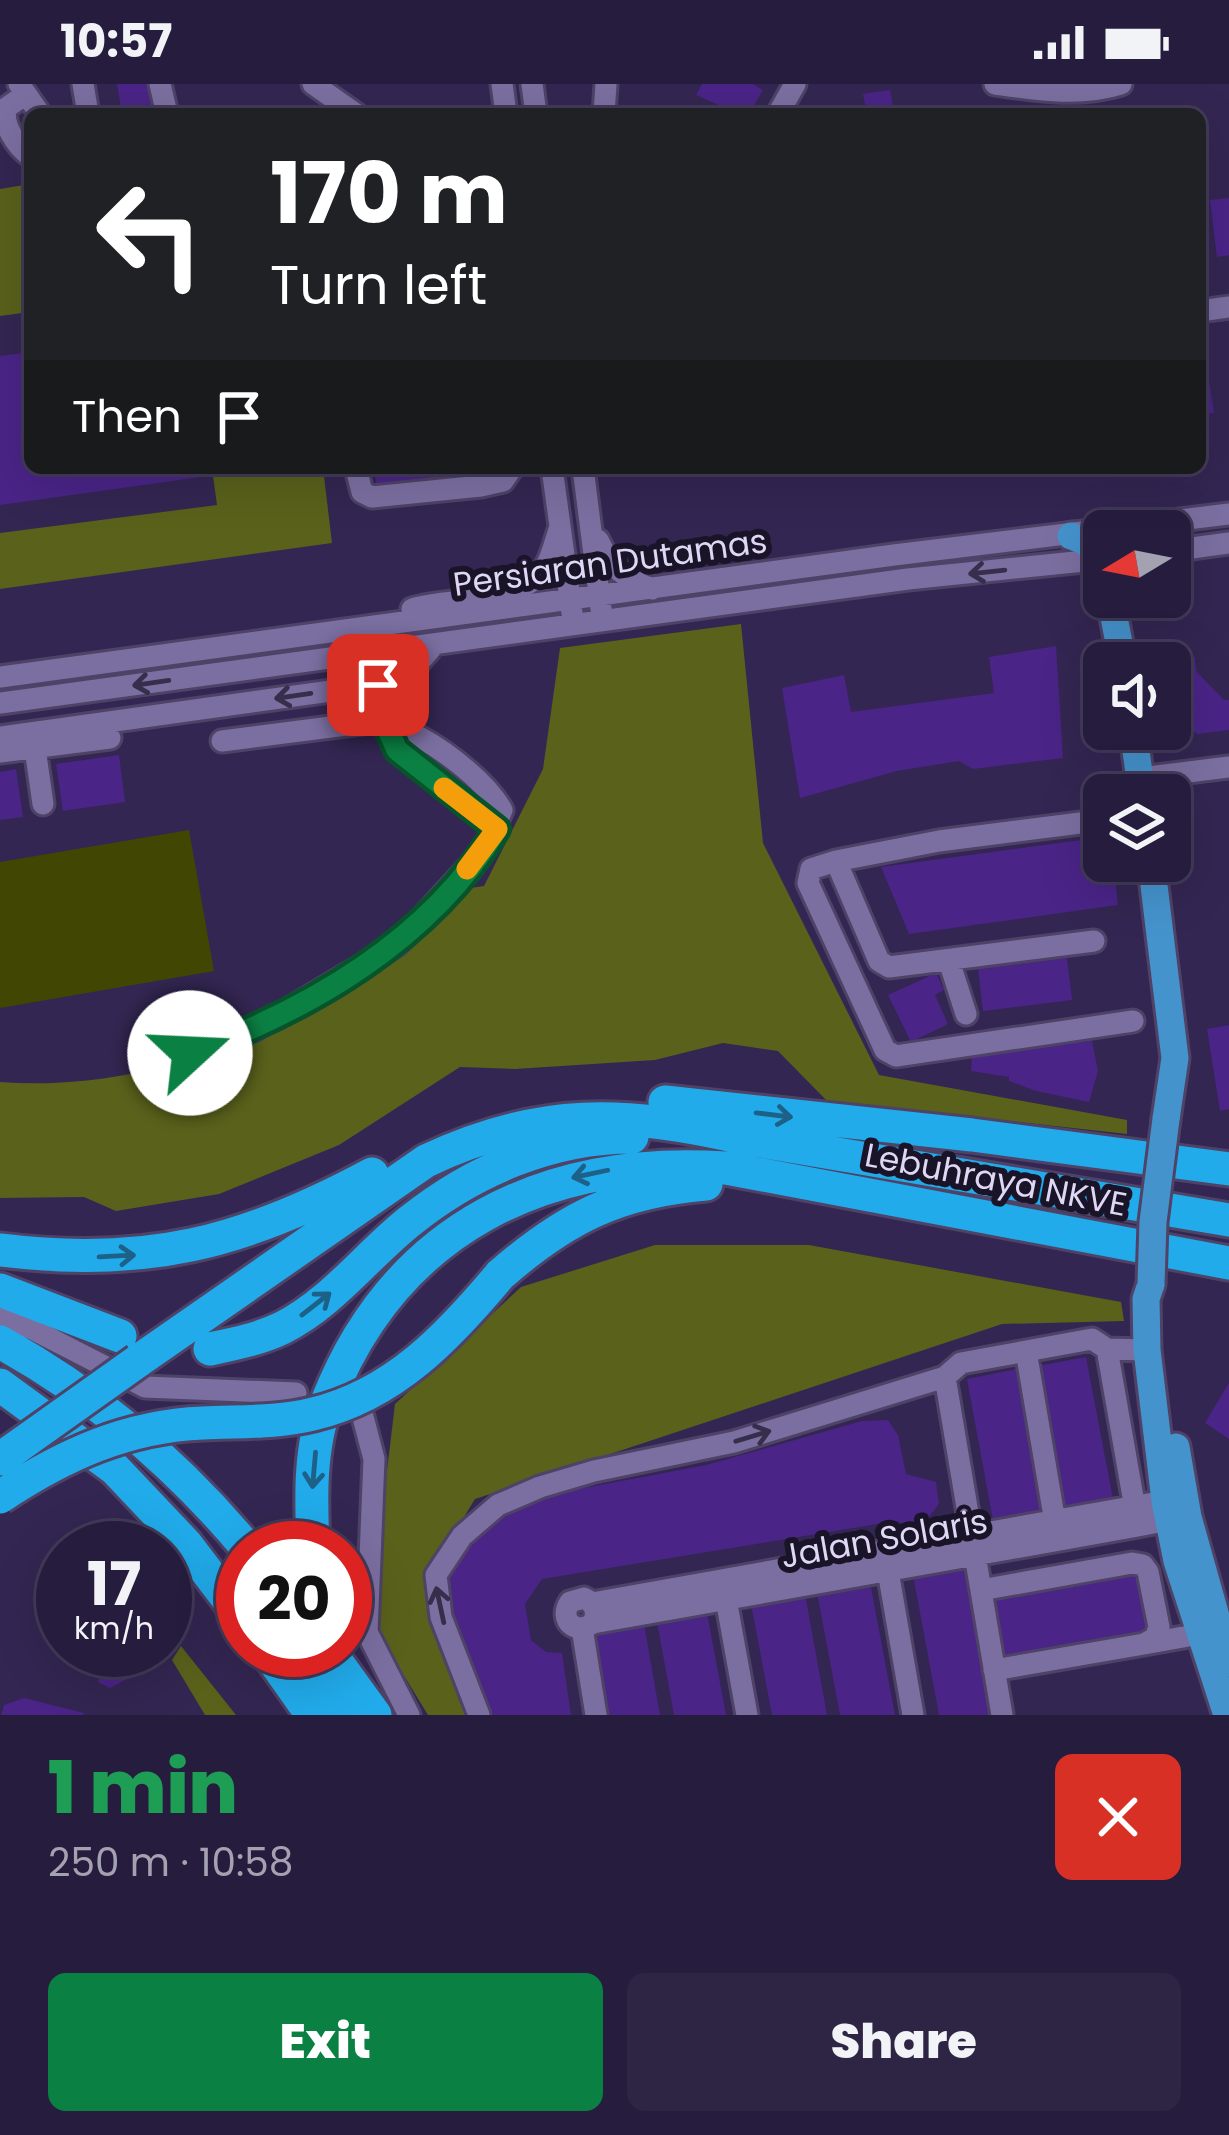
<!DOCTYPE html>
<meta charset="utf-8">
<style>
:root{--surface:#261c3e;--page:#2e2545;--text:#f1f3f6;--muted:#a4a1b0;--line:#423a58;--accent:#0b8043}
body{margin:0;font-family:Poppins,sans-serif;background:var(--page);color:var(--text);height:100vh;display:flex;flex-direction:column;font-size:45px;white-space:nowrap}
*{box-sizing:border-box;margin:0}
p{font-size:39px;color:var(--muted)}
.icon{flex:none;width:66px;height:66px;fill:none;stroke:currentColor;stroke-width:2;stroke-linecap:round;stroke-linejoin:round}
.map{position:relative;height:1631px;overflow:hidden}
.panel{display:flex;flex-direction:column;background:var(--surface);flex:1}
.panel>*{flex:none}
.hud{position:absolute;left:24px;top:24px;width:1182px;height:366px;border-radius:18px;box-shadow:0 12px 48px #0002,0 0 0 3px var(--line);background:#202124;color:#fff;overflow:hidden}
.needle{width:78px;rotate:260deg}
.controls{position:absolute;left:1083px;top:426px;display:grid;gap:24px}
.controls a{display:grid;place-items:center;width:108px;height:108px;border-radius:18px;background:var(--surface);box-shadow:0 12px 48px #0002,0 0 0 3px var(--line);font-size:60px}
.speed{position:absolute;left:36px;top:1437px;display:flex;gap:24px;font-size:60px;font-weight:700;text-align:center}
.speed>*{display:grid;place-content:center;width:156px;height:156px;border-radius:50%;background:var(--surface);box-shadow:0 12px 48px #0002,0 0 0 3px var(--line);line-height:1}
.speed small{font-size:30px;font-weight:400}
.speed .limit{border:18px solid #d22;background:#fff;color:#111}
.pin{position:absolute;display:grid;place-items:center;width:102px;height:102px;color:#fff;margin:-51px;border-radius:24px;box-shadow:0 6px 18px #0006}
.me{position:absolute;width:132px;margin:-66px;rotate:70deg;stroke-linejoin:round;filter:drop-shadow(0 0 9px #0008)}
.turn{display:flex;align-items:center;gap:42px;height:252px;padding:0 48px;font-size:54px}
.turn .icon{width:156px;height:156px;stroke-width:2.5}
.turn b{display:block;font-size:84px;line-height:102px}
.then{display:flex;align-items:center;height:114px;padding:0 48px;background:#0003;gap:24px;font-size:45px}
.round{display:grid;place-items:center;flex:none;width:126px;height:126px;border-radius:18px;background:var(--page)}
.headline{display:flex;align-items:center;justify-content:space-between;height:204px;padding:0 48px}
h1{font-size:72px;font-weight:800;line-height:90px;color:#1e9e55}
.button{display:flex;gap:24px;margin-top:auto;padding:24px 48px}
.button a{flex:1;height:138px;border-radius:18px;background:var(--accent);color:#fff;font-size:48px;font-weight:800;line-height:138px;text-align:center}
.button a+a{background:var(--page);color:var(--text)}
.status{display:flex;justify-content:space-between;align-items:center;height:84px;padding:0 60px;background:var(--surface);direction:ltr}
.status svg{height:33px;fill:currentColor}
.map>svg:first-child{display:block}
</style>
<div class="status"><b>10:57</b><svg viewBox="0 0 49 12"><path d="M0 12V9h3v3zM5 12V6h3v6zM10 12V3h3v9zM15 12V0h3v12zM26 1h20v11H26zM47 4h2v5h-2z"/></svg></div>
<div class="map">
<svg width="1229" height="1631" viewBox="0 0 1229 1631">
<rect width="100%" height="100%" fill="#332652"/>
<!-- green -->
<path fill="#414703" d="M 189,746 L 214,887 L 0,924 L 0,778 Z"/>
<!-- forest -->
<path fill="#59611b" d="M 30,100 L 30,228 L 0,232 L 0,105 Z
M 212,384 L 323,384 L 332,459 L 0,505 L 0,449 L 217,421 Z
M 741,540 L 763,759 L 879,991 L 1127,1036 L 1127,1050 L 827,1017 L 778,967 L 723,959 L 655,976 L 515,985 L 460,983 L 339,1061 L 219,1110 L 116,1127 L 84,1113 L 0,1114 L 0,998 C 137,1009 299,951 407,868 C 428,851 445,825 463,805 L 484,802 L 543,685 L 560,564 Z
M 655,1161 L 809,1161 L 1121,1218 L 1124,1237 L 1002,1240 L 475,1415 L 426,1495 L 465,1631 L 428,1631 L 376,1546 L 382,1428 L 395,1320 L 521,1203 Z
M 181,1562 L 236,1631 L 205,1631 L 172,1576 Z"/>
<!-- building -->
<path fill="#4a2487" d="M 117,0 L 150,0 L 155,30 L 122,30 Z
M 702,0 L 753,0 L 763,6 L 749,30 L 739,30 L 696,11 Z
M 890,6 L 894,30 L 867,30 L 863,10 Z
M 1229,114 L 1229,171 L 1217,173 L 1210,116 Z
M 30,268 L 30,384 L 200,384 L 201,393 L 0,421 L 0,272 Z
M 1205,269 L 1214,329 L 1200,331 L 1200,270 Z
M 374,384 L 499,384 L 496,390 L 377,406 Z
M 1056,562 L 1063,674 L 973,685 L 959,677 L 897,687 L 800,714 L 782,604 L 844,591 L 851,628 L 994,609 L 989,573 Z
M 1195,573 L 1196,587 L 1224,616 L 1229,616 L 1229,646 L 1197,650 L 1170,627 L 1170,577 Z
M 119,671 L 125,718 L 63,727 L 56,680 Z
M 16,685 L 23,733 L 0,736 L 0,688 Z
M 1104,753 L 1104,777 L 1113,777 L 1118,821 L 909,850 L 881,783 Z
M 1067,874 L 1072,916 L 983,927 L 978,885 Z
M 936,889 L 944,906 L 935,911 L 948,940 L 911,958 L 888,911 Z
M 1229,941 L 1229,1025 L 1220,1027 L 1207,945 Z
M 1092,957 L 1098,987 L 1089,1018 L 1036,1007 L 1009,997 L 1009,993 L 971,987 L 972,972 L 1010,964 Z
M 1086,1273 L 1113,1415 L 1058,1425 L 1032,1283 Z
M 1022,1284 L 1048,1426 L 993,1437 L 967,1295 Z
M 1229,1299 L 1229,1355 L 1205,1339 Z
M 888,1336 L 898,1351 L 906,1390 L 936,1398 L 939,1420 L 928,1434 L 912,1443 L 896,1437 L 542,1495 L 525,1520 L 531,1556 L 546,1568 L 562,1569 L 571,1631 L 489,1631 L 440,1498 L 496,1431 L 531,1414 L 706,1381 L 862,1337 Z
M 964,1481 L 991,1631 L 939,1631 L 913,1491 Z
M 1139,1488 L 1150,1549 L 1003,1576 L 992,1514 Z
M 870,1498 L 895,1631 L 840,1631 L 817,1508 Z
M 805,1510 L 827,1631 L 772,1631 L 751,1520 Z
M 707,1529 L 726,1631 L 674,1631 L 657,1538 Z
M 644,1540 L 660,1631 L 607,1631 L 592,1550 Z
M 65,1566 L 131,1566 L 141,1571 L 137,1590 L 110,1604 L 98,1598 L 101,1590 L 94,1579 L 80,1586 Z
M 24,1614 L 84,1629 L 83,1631 L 1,1631 L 4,1621 Z"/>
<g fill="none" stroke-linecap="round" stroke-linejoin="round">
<!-- minor casing -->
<g stroke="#4e4267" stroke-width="27">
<path id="minor" d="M 19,0 L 40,30
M 83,0 L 88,30
M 160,0 L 167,30
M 313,0 L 356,30
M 502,0 L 506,30
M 532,0 L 536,30
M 995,0 C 1038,6 1079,13 1121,0
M 26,10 L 6,24 C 2,41 17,63 30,72
M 604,30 L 606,0
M 778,30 L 795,0
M 1200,227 L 1229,223
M 356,384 L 362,408 L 372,413 L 481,402 L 503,397 L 512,384
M 552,384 L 572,529
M 583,384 L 601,525
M 598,456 C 611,484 624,494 652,505
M 1170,467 L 1229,459
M 412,525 C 449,514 503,520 535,495 C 550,484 554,459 560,443
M 0,593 L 894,471 L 1229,430
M 0,619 L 908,495 L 1104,475
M 391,646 L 397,666 L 497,745
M 33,650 L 43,720
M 0,653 L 403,597 L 434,561
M 222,657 L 385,636
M 0,668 L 110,654
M 1140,694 L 1229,683
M 836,777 L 811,785 L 808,799 L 885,966 L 896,972 L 1133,937
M 1094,857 L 889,883 L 879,877 L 836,777 L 939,757 L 1104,736
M 949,877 L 966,930
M 190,969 L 254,946 L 398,860 L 485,765 L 502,726 C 487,699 448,669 421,654 C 407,647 397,651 385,639 L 378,601
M 0,1234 L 32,1245 L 145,1303 L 296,1309
M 1107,1265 L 1137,1436
M 1026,1267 L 1055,1438
M 945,1293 L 1002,1631
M 363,1333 L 374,1375 L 367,1548 L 409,1631
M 888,1487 L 913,1631
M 981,1506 L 1132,1479 L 1143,1481 L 1148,1488 L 1159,1543 L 1155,1554 L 1144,1560 L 994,1586
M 726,1515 L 747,1631
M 592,1519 L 1165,1417 L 1176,1420
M 593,1539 C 598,1528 595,1519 584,1514 L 570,1518 C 558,1536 576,1552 593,1539 L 1138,1442 L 1169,1436 L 1179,1428
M 582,1544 L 596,1631
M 1144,1560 L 1200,1550
M 479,1631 L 441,1533 L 436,1491 L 462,1452 L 498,1421 L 540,1403 L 594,1387 L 734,1358 L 945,1293 L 961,1279 L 1092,1255 L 1107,1265 L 1147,1266"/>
</g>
<!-- major casing -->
<g stroke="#4e4267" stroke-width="33">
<path id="major" d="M 1121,447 L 1127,442
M 1071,452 L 1084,457 L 1103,475
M 1110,513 L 1123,579
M 1133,645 L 1142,711
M 1151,777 L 1175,974 L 1166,1035
M 1151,1200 L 1146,1215 L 1147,1266 L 1165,1417 L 1177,1477 L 1227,1631
M 1176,1363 L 1188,1433 L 1229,1579"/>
</g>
<!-- highway casing -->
<g stroke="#4e4267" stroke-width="39">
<path id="highway" d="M 665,1018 L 972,1051 L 1229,1085
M 0,1166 C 146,1184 244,1159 372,1090
M 500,1191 C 565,1134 619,1107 706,1100
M 0,1206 L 120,1252
M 0,1258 C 96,1311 177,1380 247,1464
M 210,1265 C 234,1260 259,1255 282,1244 C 332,1219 367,1171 410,1137 C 472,1087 551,1053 632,1053
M 138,1277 L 426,1077 C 540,1023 624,1027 743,1054 L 1229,1136
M 0,1301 L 115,1385 L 186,1460 L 243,1535
M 313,1464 C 311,1416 309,1363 327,1318 C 396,1142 547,1072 726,1084 L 1229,1179
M 266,1566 L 312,1631
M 294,1566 L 340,1631
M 328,1566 L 375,1631"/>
</g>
<!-- minor -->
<use href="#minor" stroke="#7b6fa1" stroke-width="21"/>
<!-- major -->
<use href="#major" stroke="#4593cd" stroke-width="27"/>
<!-- highway -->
<use href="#highway" stroke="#21abea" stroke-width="33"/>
<!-- major-bridge casing -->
<g stroke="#4e4267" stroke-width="33" stroke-linecap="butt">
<path id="major-bridge" d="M 1151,1200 L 1153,1138 L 1166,1035"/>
</g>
<!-- highway-bridge casing -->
<g stroke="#4e4267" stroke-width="39" stroke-linecap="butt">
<path id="highway-bridge" d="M 0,1375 L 138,1277
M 0,1413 C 63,1371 127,1342 203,1339 C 240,1337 277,1339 313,1330 C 394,1311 449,1252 500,1191"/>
</g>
<!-- major-bridge -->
<use href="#major-bridge" stroke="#4593cd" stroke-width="27"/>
<!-- highway-bridge -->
<use href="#highway-bridge" stroke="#21abea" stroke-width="33"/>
</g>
<!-- one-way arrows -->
<defs><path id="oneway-shaft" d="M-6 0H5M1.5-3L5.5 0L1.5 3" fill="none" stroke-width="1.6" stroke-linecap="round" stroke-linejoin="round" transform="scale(3)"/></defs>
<g stroke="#362f4c">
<use href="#oneway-shaft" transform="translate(987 488) rotate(174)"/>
<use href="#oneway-shaft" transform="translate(151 599) rotate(172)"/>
<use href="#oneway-shaft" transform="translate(293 612) rotate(172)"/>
<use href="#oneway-shaft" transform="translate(753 1352) rotate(-17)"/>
<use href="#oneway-shaft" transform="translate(440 1521) rotate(-102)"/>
</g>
<g stroke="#1d6088">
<use href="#oneway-shaft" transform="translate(774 1031) rotate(7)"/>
<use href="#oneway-shaft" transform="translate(590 1090) rotate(168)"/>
<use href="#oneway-shaft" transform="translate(117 1172) rotate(-3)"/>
<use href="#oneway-shaft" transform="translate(316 1220) rotate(-38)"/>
<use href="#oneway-shaft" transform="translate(314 1386) rotate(95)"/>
</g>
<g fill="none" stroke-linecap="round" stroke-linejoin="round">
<!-- route casing -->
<g stroke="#07532c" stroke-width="30">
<path id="route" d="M 190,969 C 309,926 430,856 497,745 L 397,666 L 385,639 L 378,601"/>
</g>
<!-- route -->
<use href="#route" stroke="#0b8043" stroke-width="21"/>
<!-- slow -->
<path stroke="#f59e0b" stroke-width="21" d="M 444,704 L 497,745 L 467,785"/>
</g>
<g text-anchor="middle" stroke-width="12" stroke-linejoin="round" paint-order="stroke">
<!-- street labels -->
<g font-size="33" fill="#ded8f4" stroke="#191427">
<text transform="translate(610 478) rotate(-8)" y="12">Persiaran Dutamas</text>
<text transform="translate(996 1095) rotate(11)" y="12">Lebuhraya NKVE</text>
<text transform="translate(884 1454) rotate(-10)" y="12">Jalan Solaris</text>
</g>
</g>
</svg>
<div class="controls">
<a><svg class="needle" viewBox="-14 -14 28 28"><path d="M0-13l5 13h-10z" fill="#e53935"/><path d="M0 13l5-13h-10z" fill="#a4a1b0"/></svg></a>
<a><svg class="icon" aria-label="sound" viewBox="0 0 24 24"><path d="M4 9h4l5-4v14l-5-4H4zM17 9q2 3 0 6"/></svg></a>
<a><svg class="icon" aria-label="layers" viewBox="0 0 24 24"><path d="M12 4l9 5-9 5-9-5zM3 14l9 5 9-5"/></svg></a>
</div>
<div class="speed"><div>17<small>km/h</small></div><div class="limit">20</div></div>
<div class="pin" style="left:378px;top:601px;background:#d93025"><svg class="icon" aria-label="arrive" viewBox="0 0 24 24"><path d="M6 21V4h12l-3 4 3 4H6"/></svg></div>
<svg class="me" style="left:190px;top:969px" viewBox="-20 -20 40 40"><circle r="19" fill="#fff"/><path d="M0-13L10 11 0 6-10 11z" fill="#0b8043"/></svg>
<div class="hud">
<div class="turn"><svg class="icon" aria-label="left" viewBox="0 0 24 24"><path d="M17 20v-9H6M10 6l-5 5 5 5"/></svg><div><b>170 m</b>Turn left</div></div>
<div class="then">Then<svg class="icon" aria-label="arrive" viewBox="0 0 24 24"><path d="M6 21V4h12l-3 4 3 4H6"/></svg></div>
</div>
</div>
<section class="panel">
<div class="headline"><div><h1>1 min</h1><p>250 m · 10:58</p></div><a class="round" style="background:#d93025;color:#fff"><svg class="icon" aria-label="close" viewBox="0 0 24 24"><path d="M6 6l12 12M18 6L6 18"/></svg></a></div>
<div class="button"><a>Exit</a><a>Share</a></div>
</section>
